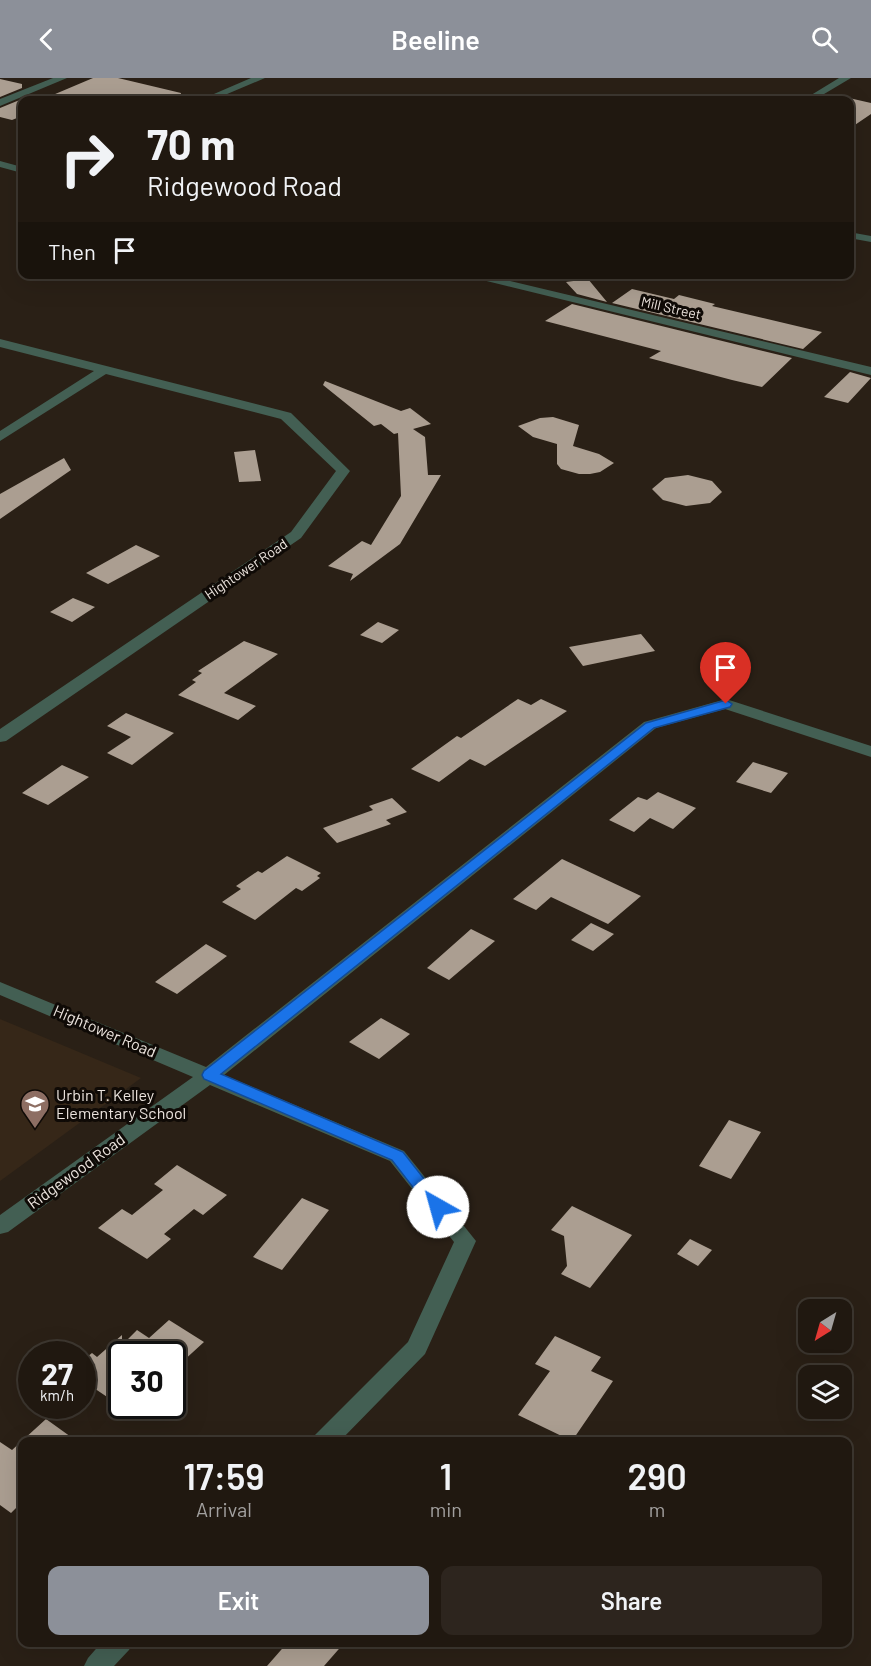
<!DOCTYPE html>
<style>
:root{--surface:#201810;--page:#2d251e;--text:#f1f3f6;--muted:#a2a09f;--line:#3d3730;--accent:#8c9099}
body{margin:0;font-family:Barlow,sans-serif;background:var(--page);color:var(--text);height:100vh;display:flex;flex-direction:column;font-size:22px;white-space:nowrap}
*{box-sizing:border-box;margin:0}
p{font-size:20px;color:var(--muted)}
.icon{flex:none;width:33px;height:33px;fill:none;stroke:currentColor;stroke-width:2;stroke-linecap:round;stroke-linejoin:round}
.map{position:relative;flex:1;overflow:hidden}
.details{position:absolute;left:18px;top:1359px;width:834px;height:210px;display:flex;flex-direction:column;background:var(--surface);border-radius:12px;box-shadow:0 6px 24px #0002,0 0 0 2px var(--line)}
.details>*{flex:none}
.hud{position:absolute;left:18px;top:18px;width:836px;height:183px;border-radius:12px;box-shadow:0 6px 24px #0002,0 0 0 2px var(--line);background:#201810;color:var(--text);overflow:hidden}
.needle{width:39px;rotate:217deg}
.fabs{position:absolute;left:798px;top:1221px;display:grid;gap:12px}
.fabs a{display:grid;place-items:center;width:54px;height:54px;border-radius:12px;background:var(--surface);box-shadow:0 6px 24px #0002,0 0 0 2px var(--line);font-size:30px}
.speed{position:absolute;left:18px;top:1263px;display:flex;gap:12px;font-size:30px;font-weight:700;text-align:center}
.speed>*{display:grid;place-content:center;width:78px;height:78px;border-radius:50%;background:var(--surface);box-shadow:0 6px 24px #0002,0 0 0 2px var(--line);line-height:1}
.speed small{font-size:15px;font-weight:400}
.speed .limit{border:3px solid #111;border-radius:9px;background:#fff;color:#111}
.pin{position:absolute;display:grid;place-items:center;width:51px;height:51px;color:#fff;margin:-62px -26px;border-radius:50% 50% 50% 0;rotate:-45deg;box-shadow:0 0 6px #0007}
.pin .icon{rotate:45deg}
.me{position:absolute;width:66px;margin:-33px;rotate:322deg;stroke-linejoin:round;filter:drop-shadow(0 0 4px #0008)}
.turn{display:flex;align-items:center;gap:21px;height:126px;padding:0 30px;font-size:27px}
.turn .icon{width:78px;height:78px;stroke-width:2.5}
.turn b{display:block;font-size:42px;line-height:51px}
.then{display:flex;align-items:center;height:57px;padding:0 30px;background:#0003;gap:12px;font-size:22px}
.eta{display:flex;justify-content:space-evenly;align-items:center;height:102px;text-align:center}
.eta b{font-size:36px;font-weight:600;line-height:42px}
.cta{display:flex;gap:12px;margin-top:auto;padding:12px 30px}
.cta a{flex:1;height:69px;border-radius:12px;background:var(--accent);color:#fff;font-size:24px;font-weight:600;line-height:69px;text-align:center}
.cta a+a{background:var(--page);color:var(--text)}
header{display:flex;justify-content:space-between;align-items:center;height:78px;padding:0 30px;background:var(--accent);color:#fff;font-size:27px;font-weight:600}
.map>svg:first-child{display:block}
</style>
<header><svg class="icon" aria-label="back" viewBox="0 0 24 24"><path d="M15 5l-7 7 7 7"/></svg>Beeline<svg class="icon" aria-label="search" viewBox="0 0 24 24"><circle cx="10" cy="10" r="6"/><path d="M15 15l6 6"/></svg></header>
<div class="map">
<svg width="871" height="1588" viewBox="0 0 871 1588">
<rect width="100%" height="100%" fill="#2a2016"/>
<!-- built -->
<path fill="#362718" d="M 0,941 L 141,1000 L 0,1103 Z"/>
<!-- building -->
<path fill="#ab9e91" d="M 93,0 L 118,0 L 181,15 L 180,22 L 41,22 Z
M 0,1 L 22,6 L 22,10 L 0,19 Z
M 849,20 L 871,25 L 871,36 L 849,51 Z
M 22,21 L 22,38 L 12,42 L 0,39 L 0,30 Z
M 588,201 L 607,224 L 577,216 L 566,204 Z
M 632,211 L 674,221 L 679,217 L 715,226 L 712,228 L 822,254 L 803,271 L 612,225 Z
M 572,226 L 792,280 L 762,309 L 732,302 L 649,280 L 661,273 L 545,243 Z
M 850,294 L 871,300 L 848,325 L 824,319 Z
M 325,303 L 401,333 L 410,330 L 431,346 L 413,351 L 425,359 L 428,397 L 441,397 L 400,466 L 350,503 L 353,496 L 328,488 L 362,463 L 371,467 L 401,418 L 398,355 L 394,356 L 381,346 L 374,348 L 323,307 Z
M 553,339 L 579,347 L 573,368 L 599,376 L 614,385 L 600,394 L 590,396 L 579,396 L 561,391 L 557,386 L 557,366 L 533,359 L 518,348 L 540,340 Z
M 255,372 L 261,403 L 239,404 L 234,374 Z
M 64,380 L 71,392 L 0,441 L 0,416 Z
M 688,397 L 712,403 L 722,414 L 710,425 L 686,428 L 663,422 L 652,411 L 665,400 Z
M 136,467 L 160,478 L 108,506 L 86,495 Z
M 73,520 L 95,529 L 72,544 L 50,534 Z
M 378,544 L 399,552 L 382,565 L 360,557 Z
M 641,556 L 655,573 L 583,588 L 569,569 Z
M 244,563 L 278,576 L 224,615 L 256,628 L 238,642 L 178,617 L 196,604 L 192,602 L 202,595 L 198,593 Z
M 518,621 L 531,627 L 541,621 L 567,633 L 485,688 L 470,681 L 439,704 L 411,691 L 457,658 L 461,660 Z
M 126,635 L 174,655 L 132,687 L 107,675 L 131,659 L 107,648 Z
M 753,684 L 788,695 L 771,715 L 736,704 Z
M 62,687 L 89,699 L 48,727 L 22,715 Z
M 658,714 L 696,730 L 673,751 L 650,740 L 634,754 L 609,742 L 638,719 L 647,722 Z
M 392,720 L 407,734 L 386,742 L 391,746 L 337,765 L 323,750 L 373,732 L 369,728 Z
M 287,778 L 321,795 L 317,798 L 320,800 L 302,813 L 296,810 L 255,842 L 222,824 L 241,811 L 236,808 L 258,793 L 262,795 Z
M 562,781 L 641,818 L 608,846 L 551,819 L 536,832 L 513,821 Z
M 591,845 L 614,856 L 593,873 L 571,862 Z
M 471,851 L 495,863 L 449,902 L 427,890 Z
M 206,866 L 227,878 L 177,916 L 155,904 Z
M 381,940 L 410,956 L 379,981 L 349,964 Z
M 729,1042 L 761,1054 L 731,1101 L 699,1088 Z
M 177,1087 L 227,1117 L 203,1137 L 194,1131 L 164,1156 L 171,1161 L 147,1181 L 98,1150 L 122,1131 L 132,1137 L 163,1112 L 154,1106 Z
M 302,1120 L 329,1132 L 282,1192 L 253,1179 Z
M 572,1128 L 632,1157 L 590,1210 L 561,1196 L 567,1188 L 564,1158 L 551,1152 Z
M 690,1161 L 712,1172 L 698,1188 L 677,1176 Z
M 169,1242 L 204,1264 L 181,1285 L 172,1279 L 172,1276 L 122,1276 L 122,1329 L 82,1302 L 82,1283 L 92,1275 L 97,1279 L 122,1257 L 122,1267 L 137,1252 L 149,1260 Z
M 555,1258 L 601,1279 L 591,1293 L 613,1303 L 572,1363 L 518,1337 L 550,1293 L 535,1286 Z
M 46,1341 L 78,1364 L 22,1364 L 22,1424 L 11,1435 L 0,1427 L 0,1364 L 12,1372 Z
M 288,1564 L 345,1564 L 324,1588 L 267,1588 Z"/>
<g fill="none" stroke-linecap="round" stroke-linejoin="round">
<!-- street -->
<path fill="#435f53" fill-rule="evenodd" d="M 53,0 L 67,0 L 0,28 L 0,21 Z
M 251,0 L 265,0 L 213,22 L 200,22 Z
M 839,0 L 851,0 L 814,22 L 803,22 Z
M 0,83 L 22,89 L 22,95 L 0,89 Z
M 849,154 L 871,158 L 871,164 L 849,160 Z
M 458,196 L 481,196 L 871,289 L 871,297 Z
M 0,261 L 291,335 L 350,393 L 301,460 L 6,663 L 0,664 L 0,651 L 291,454 L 336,393 L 281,341 L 106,296 L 0,363 L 0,353 L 94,293 L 0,269 Z
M 726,621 L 871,668 L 871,679 L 725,631 L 656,650 L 224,997 L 404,1073 L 476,1163 L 425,1276 L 339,1364 L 311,1364 L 315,1357 L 408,1264 L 454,1164 L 390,1083 L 210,1007 L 8,1154 L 0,1156 L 0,1137 L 193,999 L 0,917 L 0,904 L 206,989 L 644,644 Z
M 102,1564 L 133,1564 L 129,1572 L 114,1588 L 84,1588 L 88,1580 Z"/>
</g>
<!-- route -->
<path fill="#1a73e8" stroke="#114b97" stroke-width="1.5" d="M 726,622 L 732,626 L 730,629 L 654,650 L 221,996 L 403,1074 L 443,1125 L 446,1129 L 443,1134 L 432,1134 L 392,1082 L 204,1001 L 202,997 L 204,993 L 646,645 Z"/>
<!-- icons -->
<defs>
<g id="school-pin" transform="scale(1.5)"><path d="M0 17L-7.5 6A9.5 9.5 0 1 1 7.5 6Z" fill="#8d6e63" stroke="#0f0a06"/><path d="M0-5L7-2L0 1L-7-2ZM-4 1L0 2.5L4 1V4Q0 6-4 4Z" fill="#fff"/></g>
</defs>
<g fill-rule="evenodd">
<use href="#school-pin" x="35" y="1026"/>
</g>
<g text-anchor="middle" stroke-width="6" stroke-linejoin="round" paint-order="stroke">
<!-- far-street labels -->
<g font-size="14" fill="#ece4de" stroke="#0f0a06">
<text transform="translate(671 230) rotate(13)" y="5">Mill Street</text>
<text transform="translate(246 491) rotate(-34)" y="5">Hightower Road</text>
</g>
<!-- street labels -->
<g font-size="16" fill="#ece4de" stroke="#0f0a06">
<text transform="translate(105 953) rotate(23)" y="6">Hightower Road</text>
<text transform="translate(76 1093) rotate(-36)" y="6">Ridgewood Road</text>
</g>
<!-- poi labels -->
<g font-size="16" fill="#ece4de" stroke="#0f0a06" text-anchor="start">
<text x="56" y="1023">Urbin T. Kelley<tspan x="56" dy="18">Elementary School</tspan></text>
</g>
</g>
</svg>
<div class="fabs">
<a><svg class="needle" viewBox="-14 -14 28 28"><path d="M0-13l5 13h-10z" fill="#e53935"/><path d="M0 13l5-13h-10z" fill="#a2a09f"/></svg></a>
<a><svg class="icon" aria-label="layers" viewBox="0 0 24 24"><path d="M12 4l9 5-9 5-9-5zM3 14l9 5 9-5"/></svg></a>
</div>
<div class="speed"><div>27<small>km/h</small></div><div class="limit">30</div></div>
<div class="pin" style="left:726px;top:626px;background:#d93025"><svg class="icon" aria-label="arrive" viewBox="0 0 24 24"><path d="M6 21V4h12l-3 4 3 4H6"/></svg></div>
<svg class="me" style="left:438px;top:1129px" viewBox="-20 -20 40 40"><circle r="19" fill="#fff"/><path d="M0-13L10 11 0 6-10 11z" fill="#1a73e8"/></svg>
<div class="hud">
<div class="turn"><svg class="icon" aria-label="right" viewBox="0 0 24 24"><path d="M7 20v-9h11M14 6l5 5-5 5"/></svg><div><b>70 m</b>Ridgewood Road</div></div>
<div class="then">Then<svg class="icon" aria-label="arrive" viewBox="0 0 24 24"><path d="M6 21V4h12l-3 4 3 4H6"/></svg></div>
</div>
<section class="details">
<div class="eta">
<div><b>17:59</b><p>Arrival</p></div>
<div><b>1</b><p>min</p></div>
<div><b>290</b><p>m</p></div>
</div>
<div class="cta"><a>Exit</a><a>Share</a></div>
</section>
</div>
